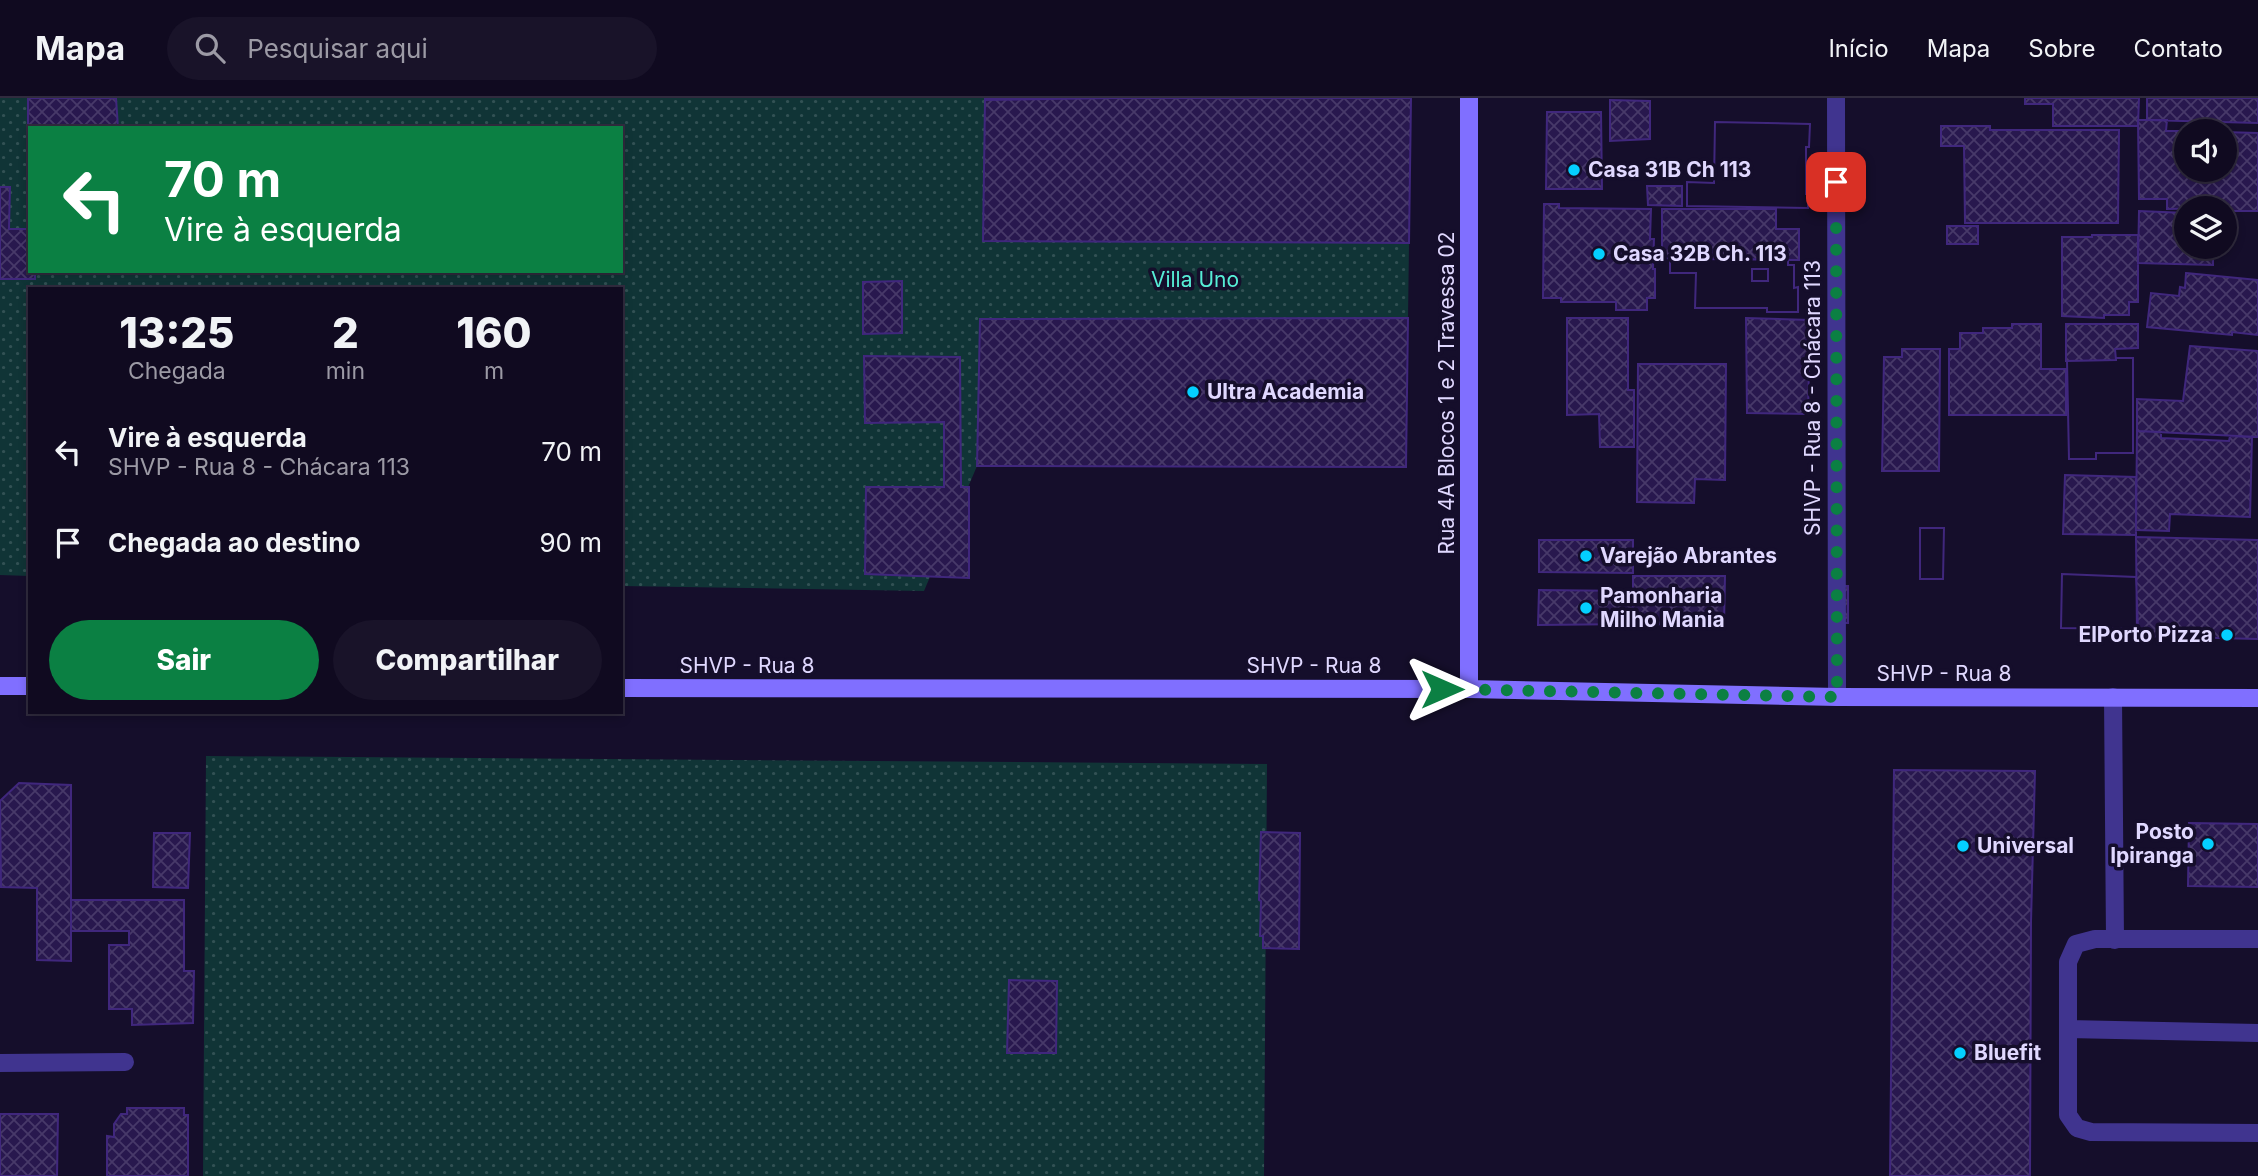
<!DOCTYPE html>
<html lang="pt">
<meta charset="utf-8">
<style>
:root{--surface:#100a20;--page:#191329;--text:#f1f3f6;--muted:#9c9aa5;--line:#302b3e;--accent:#0b8043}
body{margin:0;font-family:Inter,sans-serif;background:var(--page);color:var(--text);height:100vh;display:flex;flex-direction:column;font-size:26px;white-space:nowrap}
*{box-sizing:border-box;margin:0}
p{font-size:23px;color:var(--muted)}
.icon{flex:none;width:38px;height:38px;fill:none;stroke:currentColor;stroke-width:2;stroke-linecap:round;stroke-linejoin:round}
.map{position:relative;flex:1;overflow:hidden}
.details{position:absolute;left:28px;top:189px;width:595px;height:427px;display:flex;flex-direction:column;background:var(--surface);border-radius:0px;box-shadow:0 4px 10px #0003,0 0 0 2px var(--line)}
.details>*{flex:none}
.top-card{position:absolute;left:28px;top:28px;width:595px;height:147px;border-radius:0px;box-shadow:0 4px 10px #0003,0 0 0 2px var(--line);background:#0b8043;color:#fff;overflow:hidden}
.controls{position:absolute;left:2174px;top:21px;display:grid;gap:14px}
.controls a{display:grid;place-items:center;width:63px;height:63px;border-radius:50%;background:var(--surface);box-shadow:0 4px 10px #0003,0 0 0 2px var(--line);font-size:35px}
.pin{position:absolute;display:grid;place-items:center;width:60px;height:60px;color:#fff;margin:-30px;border-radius:14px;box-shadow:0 4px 10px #0006}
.me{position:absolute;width:77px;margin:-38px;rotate:90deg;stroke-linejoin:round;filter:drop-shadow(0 0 5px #0008)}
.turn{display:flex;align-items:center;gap:24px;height:147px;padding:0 21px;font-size:32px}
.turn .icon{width:91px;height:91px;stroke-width:2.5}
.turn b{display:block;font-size:49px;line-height:60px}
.eta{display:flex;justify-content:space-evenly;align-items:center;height:119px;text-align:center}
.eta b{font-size:42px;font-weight:800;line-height:49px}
.primary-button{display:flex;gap:14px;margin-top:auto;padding:14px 21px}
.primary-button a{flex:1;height:80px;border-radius:42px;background:var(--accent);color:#fff;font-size:28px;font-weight:800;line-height:80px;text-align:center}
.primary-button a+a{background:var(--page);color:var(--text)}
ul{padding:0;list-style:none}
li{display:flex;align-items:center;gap:21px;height:91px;padding:0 21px}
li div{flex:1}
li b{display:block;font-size:26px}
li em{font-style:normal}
header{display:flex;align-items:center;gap:42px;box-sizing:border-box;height:98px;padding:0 35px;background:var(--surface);border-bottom:2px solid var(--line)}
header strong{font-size:33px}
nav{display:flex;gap:38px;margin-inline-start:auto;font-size:24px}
.search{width:490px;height:63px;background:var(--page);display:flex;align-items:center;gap:18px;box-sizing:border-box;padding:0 24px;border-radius:38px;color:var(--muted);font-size:26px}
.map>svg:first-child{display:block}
</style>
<header>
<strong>Mapa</strong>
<div class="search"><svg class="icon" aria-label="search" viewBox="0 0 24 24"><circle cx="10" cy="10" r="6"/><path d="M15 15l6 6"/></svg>Pesquisar aqui</div>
<nav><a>Início</a><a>Mapa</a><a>Sobre</a><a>Contato</a></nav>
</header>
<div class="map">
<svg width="2258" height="1078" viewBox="0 0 2258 1078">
<defs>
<pattern id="grass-dots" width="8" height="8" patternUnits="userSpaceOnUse" patternTransform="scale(1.75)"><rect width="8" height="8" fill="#103436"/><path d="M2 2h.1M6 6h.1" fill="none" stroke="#325154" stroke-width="1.8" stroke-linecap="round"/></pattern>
<pattern id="building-cross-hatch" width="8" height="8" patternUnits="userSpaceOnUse" patternTransform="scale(1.75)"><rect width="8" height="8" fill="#28184e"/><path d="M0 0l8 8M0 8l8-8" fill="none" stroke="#473969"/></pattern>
</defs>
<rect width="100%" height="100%" fill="#150e2b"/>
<!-- grass -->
<path fill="url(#grass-dots)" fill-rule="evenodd" d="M 0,0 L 985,0 L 983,143 L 1409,145 L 1408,220 L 980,221 L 977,368 L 924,493 L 621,488 L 621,191 L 30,191 L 30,478 L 0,477 ZM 30,30 L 621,30 L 621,173 L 30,173 Z
M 206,658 L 1267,666 L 1264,1078 L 203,1078 Z"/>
<!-- building -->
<path fill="url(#building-cross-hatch)" stroke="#40277d" stroke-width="2" fill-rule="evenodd" d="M 28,0 L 116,0 L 118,30 L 30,30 L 30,40 L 28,40 Z
M 985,0 L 1113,0 L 985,2 Z
M 1113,0 L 1411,0 L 1409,145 L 983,143 L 985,2 Z
M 2025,0 L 2139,0 L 2138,28 L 2053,28 L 2053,6 L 2025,6 Z
M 2147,0 L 2258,0 L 2258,25 L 2147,22 Z
M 1610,2 L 1650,3 L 1650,41 L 1610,43 Z
M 1547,14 L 1601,14 L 1602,91 L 1546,91 Z
M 2138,22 L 2167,22 L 2166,33 L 2186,33 L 2186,72 L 2224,72 L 2224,34 L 2258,35 L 2258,113 L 2224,113 L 2224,110 L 2167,111 L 2167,101 L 2139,101 Z
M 1715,24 L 1810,26 L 1809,49 L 1806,49 L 1806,96 L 1808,96 L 1808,110 L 1687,108 L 1687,84 L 1714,85 Z
M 1715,24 L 1810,26 L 1809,49 L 1806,49 L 1806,96 L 1808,96 L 1808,110 L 1687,108 L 1687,84 L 1714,85 Z
M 1941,28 L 1990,28 L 1990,32 L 2119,32 L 2118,125 L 1965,125 L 1964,48 L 1941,48 Z
M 1647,88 L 1682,88 L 1682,108 L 1648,107 Z
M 0,89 L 10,89 L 9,131 L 30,131 L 30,173 L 35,173 L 35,181 L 0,181 Z
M 1544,106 L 1559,106 L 1559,110 L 1651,111 L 1650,141 L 1654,141 L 1653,171 L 1655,171 L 1655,200 L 1647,200 L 1647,212 L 1616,212 L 1616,204 L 1561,204 L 1561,200 L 1543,200 Z
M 1662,111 L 1776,111 L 1776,131 L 1799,131 L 1799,162 L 1697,161 L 1697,149 L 1690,150 L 1690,161 L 1662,160 Z
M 2139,113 L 2186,115 L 2186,149 L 2213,149 L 2213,167 L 2138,165 Z
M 1947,128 L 1978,128 L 1978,146 L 1947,146 Z
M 2092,137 L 2138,137 L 2138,204 L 2129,204 L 2129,217 L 2104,217 L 2104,220 L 2062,218 L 2062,139 L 2092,139 Z
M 1670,160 L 1788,162 L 1788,167 L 1794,167 L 1794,190 L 1798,189 L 1798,214 L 1767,214 L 1767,210 L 1695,210 L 1696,175 L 1670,175 ZM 1752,171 L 1768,171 L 1768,183 L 1752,183 Z
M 1670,160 L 1788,162 L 1788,167 L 1794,167 L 1794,190 L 1798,189 L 1798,214 L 1767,214 L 1767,210 L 1695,210 L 1696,175 L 1670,175 ZM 1752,171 L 1768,171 L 1768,183 L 1752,183 Z
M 2186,175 L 2258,182 L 2258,237 L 2232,234 L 2232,237 L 2147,229 L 2151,195 L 2179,198 L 2180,189 L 2185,190 Z
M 902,183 L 902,235 L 863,236 L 863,184 Z
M 1408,220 L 1406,369 L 977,368 L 980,221 Z
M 1567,220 L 1628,220 L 1628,292 L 1634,292 L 1634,349 L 1600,349 L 1599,316 L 1567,317 Z
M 1746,220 L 1810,222 L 1808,316 L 1747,315 Z
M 2012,226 L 2041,226 L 2041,271 L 2066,271 L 2066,317 L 1949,317 L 1949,251 L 1960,251 L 1960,235 L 1983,235 L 1983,230 L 2012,230 Z
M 2066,226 L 2138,226 L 2138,250 L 2115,251 L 2116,262 L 2066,263 Z
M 2190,248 L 2258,253 L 2258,339 L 2137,333 L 2137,301 L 2183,303 Z
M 1902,251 L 1940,251 L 1939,373 L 1882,373 L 1884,259 L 1902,259 Z
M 864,258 L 960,259 L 961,389 L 969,389 L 969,480 L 865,476 L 866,389 L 944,389 L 944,324 L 865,325 Z
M 2116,260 L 2133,260 L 2133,355 L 2096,355 L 2096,361 L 2069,361 L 2067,263 L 2116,262 Z
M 2116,260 L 2133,260 L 2133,355 L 2096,355 L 2096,361 L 2069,361 L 2067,263 L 2116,262 Z
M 1638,266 L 1726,266 L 1725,382 L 1695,381 L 1694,405 L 1637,404 Z
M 2137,333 L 2161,334 L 2161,340 L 2229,343 L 2230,338 L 2252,339 L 2250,419 L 2170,416 L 2169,433 L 2136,432 Z
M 2065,377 L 2136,379 L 2136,437 L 2063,436 Z
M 1920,430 L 1944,430 L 1943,481 L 1920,481 Z
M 1920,430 L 1944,430 L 1943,481 L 1920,481 Z
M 2136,439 L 2258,442 L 2258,541 L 2137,538 Z
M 1539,442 L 1633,442 L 1633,475 L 1539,474 Z
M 2062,476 L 2136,479 L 2138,531 L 2061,530 Z
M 2062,476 L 2136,479 L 2138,531 L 2061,530 Z
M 1633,478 L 1725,478 L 1724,527 L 1633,526 Z
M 1835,488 L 1848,488 L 1848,525 L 1835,525 Z
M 1539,492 L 1633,493 L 1633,526 L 1538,527 Z
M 1894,672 L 2035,673 L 2031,824 L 2030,1078 L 1890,1078 Z
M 19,685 L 71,687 L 71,863 L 37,862 L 37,790 L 1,789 L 0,703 Z
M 2189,725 L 2258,726 L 2258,789 L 2188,788 Z
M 1261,734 L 1300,735 L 1299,851 L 1263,850 L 1263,838 L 1260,838 L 1261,803 L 1259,802 Z
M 154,735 L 190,735 L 188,790 L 153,789 Z
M 71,802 L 184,802 L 184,873 L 194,873 L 193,925 L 132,927 L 132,911 L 109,911 L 109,847 L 129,847 L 129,833 L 71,833 Z
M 1009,882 L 1057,883 L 1056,955 L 1007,955 Z
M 127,1010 L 184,1010 L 184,1017 L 188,1017 L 188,1078 L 107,1078 L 107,1038 L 114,1039 L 114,1026 L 121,1016 L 127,1016 Z
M 0,1016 L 58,1016 L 57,1078 L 0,1078 Z"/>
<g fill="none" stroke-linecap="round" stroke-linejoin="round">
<!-- lane -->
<path stroke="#40348f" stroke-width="18" d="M 2113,599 L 2115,842
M 2258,841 L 2095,841 L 2076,846 L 2068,864 L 2068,1017 L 2077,1030 L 2091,1034 L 2258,1035
M 2068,931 L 2258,935"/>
<!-- street -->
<path stroke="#40348f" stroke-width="18" d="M 1836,0 L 1837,599
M 0,965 L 125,964"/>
<!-- secondary -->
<path stroke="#806fff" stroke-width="18" d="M 1469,0 L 1469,591
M 0,588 L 30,588
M 621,590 L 1469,591 L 1837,599 L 2258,600"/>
</g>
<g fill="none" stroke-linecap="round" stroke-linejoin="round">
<!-- route -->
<path stroke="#0b8043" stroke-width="12" stroke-dasharray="0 21.6" d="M 1442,591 L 1837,599 L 1836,84"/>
</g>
<!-- markers -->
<g fill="#04cfff" stroke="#150e2b" stroke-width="2.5">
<circle cx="1574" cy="72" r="7"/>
<circle cx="1599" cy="156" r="7"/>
<circle cx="1193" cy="294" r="7"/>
<circle cx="1586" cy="458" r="7"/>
<circle cx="1586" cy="510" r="7"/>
<circle cx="2227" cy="537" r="7"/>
<circle cx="2208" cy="746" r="7"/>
<circle cx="1963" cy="748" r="7"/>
<circle cx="1960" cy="955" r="7"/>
</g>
<g text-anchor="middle" stroke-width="7" stroke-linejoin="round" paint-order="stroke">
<!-- poi labels -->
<g font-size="21" font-weight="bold" fill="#e0d8ff" stroke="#150e2b" text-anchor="start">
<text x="1588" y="79">Casa 31B Ch 113</text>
<text x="1613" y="163">Casa 32B Ch. 113</text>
<text x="1207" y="301">Ultra Academia</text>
<text x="1600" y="465">Varejão Abrantes</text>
<text x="1600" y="505">Pamonharia<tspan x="1600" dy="24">Milho Mania</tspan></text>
<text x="2213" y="544" text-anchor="end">ElPorto Pizza</text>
<text x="2194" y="741" text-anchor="end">Posto<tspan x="2194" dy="24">Ipiranga</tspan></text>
<text x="1977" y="755">Universal</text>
<text x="1974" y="962">Bluefit</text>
</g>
<!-- park labels -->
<g font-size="21" fill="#56edd5" stroke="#150e2b">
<text x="1195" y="189">Villa Uno</text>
</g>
<!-- street labels -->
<g font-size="21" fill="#e0d8ff" stroke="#150e2b">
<text transform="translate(1447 295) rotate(-90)" y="7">Rua 4A Blocos 1 e 2 Travessa 02</text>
<text transform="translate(1813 300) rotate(-90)" y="7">SHVP - Rua 8 - Chácara 113</text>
<text x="747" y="575">SHVP - Rua 8</text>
<text x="1314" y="575">SHVP - Rua 8</text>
<text x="1944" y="583">SHVP - Rua 8</text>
</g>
</g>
</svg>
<div class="controls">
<a><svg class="icon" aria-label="sound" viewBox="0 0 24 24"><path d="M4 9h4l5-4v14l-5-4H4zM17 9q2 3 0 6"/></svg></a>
<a><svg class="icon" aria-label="layers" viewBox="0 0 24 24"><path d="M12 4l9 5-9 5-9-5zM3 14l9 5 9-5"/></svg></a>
</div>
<div class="pin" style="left:1836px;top:84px;background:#d93025"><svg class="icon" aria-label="arrive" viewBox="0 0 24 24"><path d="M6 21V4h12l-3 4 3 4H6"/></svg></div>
<svg class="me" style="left:1442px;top:591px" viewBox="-20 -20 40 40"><path d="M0-17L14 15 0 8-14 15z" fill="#0b8043" stroke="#fff" stroke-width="4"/></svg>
<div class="top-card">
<div class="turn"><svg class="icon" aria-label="left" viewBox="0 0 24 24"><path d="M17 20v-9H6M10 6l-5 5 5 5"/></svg><div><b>70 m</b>Vire à esquerda</div></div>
</div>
<section class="details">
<div class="eta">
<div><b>13:25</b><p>Chegada</p></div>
<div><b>2</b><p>min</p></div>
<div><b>160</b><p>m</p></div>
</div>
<ul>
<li><svg class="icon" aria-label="left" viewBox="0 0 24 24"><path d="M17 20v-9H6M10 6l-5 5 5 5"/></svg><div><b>Vire à esquerda</b><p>SHVP - Rua 8 - Chácara 113</p></div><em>70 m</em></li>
<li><svg class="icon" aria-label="arrive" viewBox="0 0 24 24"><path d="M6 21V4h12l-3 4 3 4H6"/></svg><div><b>Chegada ao destino</b></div><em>90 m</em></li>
</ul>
<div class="primary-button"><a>Sair</a><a>Compartilhar</a></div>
</section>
</div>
